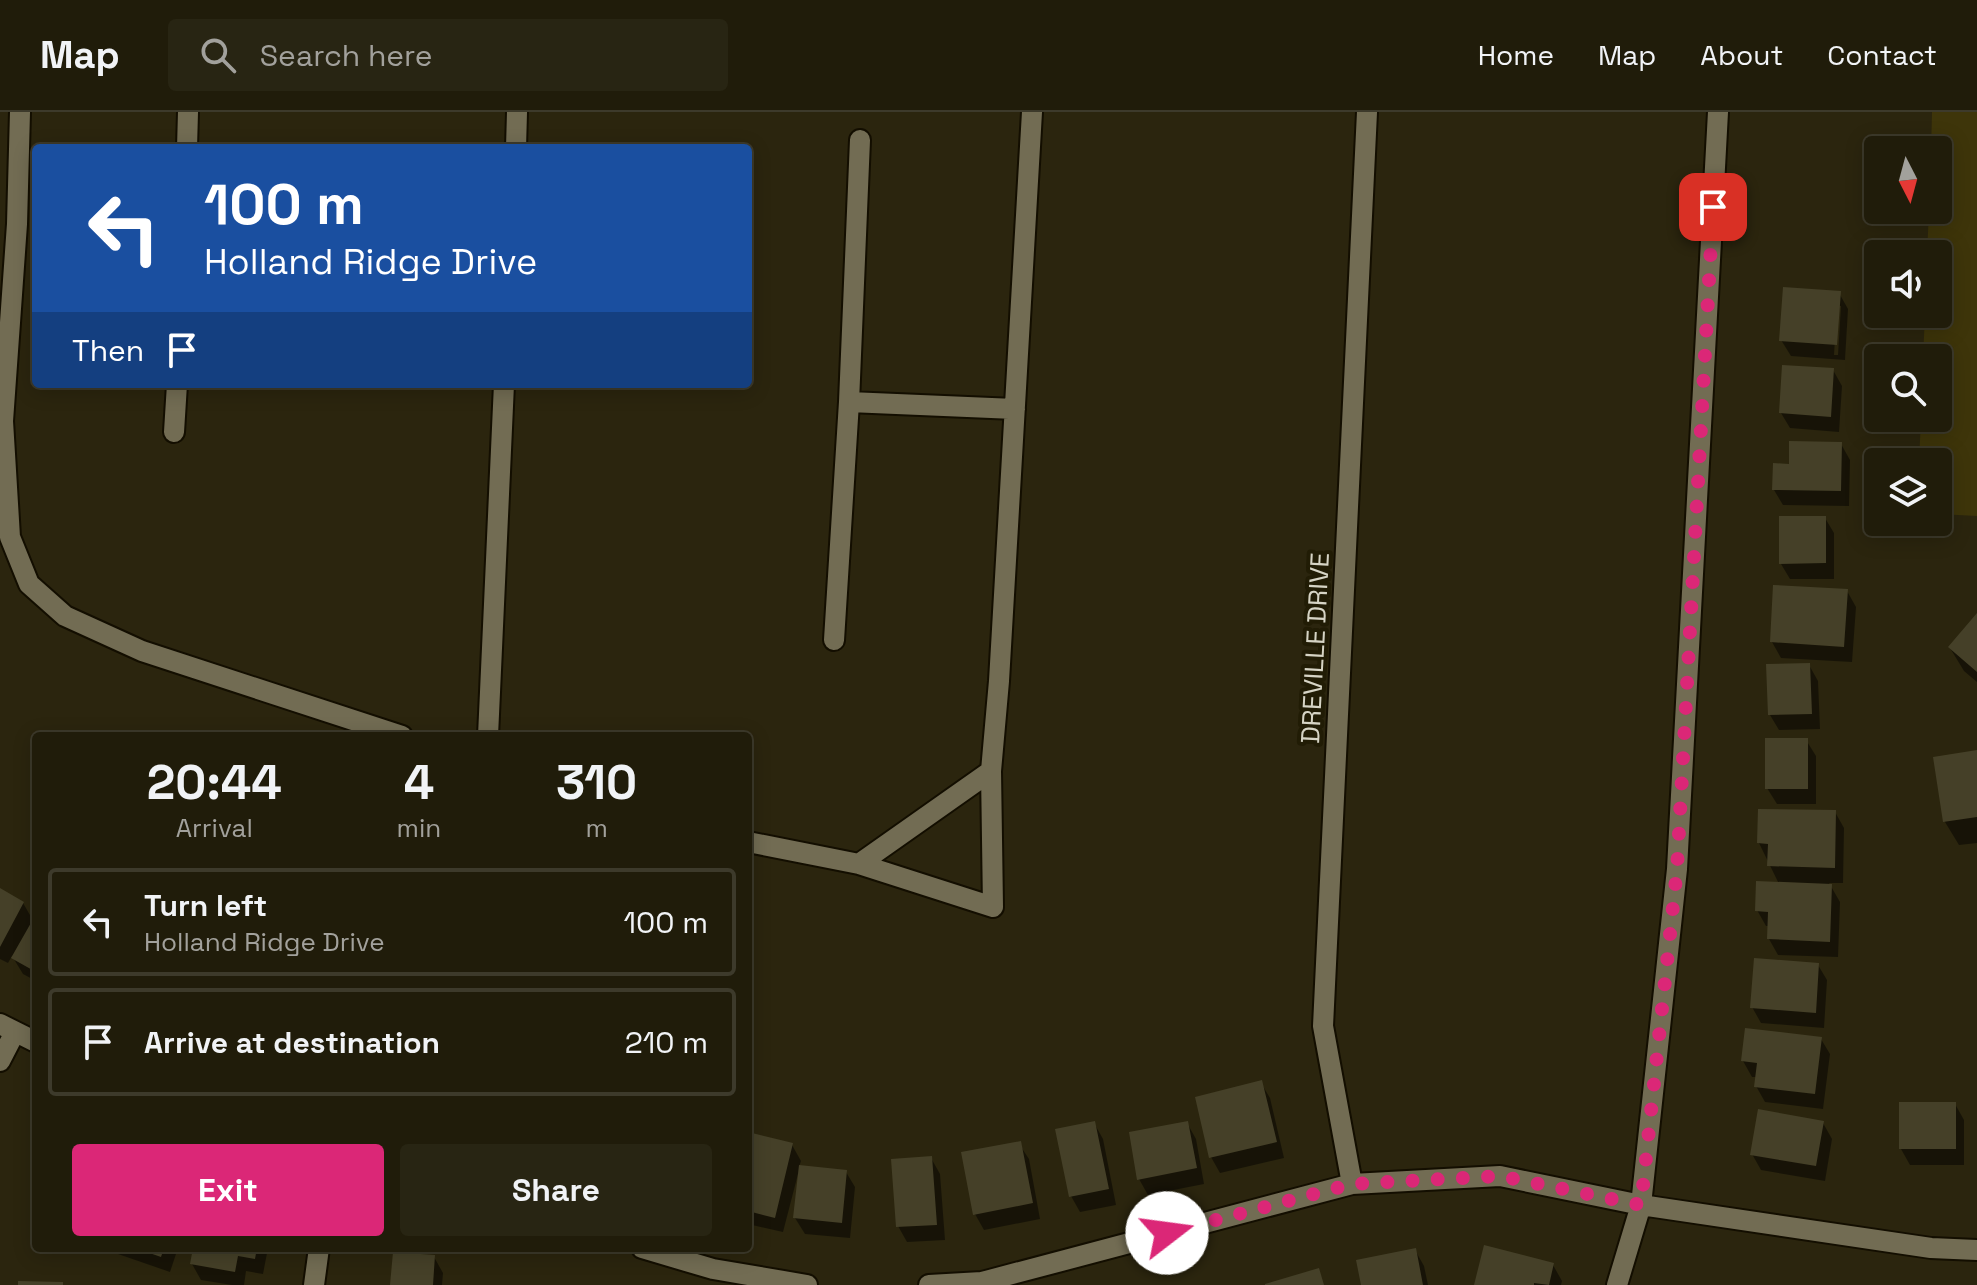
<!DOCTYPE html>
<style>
:root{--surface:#201c0a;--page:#282513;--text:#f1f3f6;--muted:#a2a19c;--line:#3d3a2b;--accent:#db2777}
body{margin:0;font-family:"Space Grotesk",sans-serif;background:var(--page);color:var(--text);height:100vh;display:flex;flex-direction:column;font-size:30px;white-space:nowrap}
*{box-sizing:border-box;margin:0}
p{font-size:26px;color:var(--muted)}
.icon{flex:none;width:44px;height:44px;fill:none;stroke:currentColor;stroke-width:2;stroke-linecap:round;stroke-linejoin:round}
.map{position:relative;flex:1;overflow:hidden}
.panel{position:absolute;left:32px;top:620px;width:720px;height:520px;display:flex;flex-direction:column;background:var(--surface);border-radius:8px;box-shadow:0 4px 20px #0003,0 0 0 2px var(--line)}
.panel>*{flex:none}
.hud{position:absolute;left:32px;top:32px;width:720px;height:244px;border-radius:8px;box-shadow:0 4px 20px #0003,0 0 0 2px var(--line);background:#1a4fa0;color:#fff;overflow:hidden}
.needle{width:52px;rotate:174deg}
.controls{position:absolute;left:1864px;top:24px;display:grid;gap:16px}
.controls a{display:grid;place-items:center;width:88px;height:88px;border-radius:8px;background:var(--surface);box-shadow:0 4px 20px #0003,0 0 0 2px var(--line);font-size:40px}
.pin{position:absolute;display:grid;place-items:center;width:68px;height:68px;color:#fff;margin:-34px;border-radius:16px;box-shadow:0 4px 12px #0006}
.me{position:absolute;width:88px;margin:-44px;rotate:75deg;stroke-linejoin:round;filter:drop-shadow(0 0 6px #0008)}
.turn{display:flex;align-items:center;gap:28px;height:168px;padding:0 40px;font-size:36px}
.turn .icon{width:104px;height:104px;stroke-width:2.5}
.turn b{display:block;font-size:56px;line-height:68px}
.then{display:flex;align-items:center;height:76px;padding:0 40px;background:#0003;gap:16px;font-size:30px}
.eta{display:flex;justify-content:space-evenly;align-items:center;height:136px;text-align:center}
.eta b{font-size:48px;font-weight:700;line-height:56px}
.primary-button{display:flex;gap:16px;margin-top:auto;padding:16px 40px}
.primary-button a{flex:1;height:92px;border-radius:8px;background:var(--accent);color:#fff;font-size:32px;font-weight:700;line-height:92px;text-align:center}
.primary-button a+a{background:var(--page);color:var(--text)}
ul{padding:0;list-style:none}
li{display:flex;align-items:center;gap:24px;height:108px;margin:0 16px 12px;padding:0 24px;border:4px solid var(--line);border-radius:8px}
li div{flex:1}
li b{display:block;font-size:30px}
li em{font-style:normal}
header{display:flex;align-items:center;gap:48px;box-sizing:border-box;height:112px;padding:0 40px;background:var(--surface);border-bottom:2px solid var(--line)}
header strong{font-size:38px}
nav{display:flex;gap:44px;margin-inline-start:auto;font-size:28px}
.search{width:560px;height:72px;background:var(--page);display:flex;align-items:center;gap:20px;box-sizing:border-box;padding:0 28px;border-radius:8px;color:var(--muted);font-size:30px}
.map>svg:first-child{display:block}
</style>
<header>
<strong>Map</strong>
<div class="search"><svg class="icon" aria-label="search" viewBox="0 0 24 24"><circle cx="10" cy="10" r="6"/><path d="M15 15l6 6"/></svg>Search here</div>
<nav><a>Home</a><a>Map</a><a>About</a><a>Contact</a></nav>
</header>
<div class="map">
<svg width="1977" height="1173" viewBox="0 0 1977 1173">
<rect width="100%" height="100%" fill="#2b250e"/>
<!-- green -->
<path fill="#3e350a" d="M 1932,0 L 1977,0 L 1977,404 L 1938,402 L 1938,350 L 1919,350 L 1921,306 L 1938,306 L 1938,246 L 1923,246 L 1925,202 L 1938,202 L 1938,142 L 1927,142 L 1929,98 L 1938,98 L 1938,38 L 1931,38 Z"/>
<!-- shadow -->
<path fill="#0007" fill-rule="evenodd" d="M 1839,181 L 1848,197 L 1845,248 L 1791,244 L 1781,228 ZM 1837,194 L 1841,194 L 1838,243 L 1834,243 Z
M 1833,258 L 1842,274 L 1839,320 L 1790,316 L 1781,301 Z
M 1841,332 L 1850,348 L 1849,394 L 1783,393 L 1774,378 L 1791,354 Z
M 1825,406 L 1834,421 L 1834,467 L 1790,467 L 1781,452 Z
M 1847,479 L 1856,495 L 1852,550 L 1781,546 L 1772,530 Z
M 1977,504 L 1977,570 L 1964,559 L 1950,536 Z
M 1809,553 L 1818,569 L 1820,617 L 1779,618 L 1770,603 Z
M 1806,628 L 1816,644 L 1816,692 L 1777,692 L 1767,676 Z
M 1977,640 L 1977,731 L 1959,733 L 1945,710 L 1935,647 Z
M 1835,700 L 1844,716 L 1843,771 L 1829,771 L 1840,790 L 1838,845 L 1778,843 L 1769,827 L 1770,814 L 1766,814 L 1757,798 L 1779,772 L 1759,731 Z
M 0,779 L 23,791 L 34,810 L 36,806 L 36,869 L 23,862 L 12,844 L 8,851 L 0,847 Z
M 1818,853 L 1827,868 L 1824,916 L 1761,911 L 1752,895 Z
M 1821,927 L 1830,942 L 1823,997 L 1765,990 L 1756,974 L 1757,965 L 1752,965 L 1743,949 Z
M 1261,971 L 1270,986 L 1284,1046 L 1220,1061 L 1211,1045 Z
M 1955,992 L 1964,1008 L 1964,1053 L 1910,1053 L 1901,1037 Z
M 1094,1011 L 1103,1027 L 1116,1093 L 1080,1100 L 1071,1084 Z
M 1187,1011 L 1196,1027 L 1204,1072 L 1148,1083 L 1139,1067 Z
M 1823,1011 L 1832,1027 L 1825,1069 L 1761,1058 L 1752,1042 Z
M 748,1022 L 792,1033 L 801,1049 L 799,1055 L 846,1060 L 855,1075 L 850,1126 L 805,1122 L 795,1106 L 800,1063 L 798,1062 L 783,1120 L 752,1113 L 748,1106 Z
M 1019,1032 L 1029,1047 L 1040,1107 L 984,1118 L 975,1102 Z
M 931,1046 L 940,1062 L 945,1128 L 907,1130 L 898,1114 Z
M 36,1068 L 36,1095 L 32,1088 Z
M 114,1136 L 178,1136 L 170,1160 L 118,1142 Z
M 195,1136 L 268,1136 L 263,1162 L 246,1159 L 244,1173 L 232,1173 L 201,1168 L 192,1152 Z
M 1415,1138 L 1424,1154 L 1428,1173 L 1363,1173 Z
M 434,1145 L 443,1161 L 442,1173 L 392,1173 Z
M 1553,1153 L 1562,1169 L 1561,1173 L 1476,1173 Z"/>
<!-- building -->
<path fill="#454028" d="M 1783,175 L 1841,179 L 1837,233 L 1779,229 Z
M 1782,253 L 1834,256 L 1831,305 L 1779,301 Z
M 1789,329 L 1842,330 L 1841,379 L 1772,378 L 1773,351 L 1789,352 Z
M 1779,404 L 1826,404 L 1826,451 L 1779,452 Z
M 1773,473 L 1848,477 L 1844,535 L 1770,530 Z
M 1977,501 L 1977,560 L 1948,535 Z
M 1810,551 L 1812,602 L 1768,603 L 1766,552 Z
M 1765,626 L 1808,626 L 1808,677 L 1765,677 Z
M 1977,638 L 1977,705 L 1943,710 L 1933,645 Z
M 1758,697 L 1836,698 L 1835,756 L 1767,754 L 1768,732 L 1757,731 Z
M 1756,769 L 1832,772 L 1830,830 L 1767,827 L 1768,800 L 1755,799 Z
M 0,776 L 24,790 L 0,835 Z
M 36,802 L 36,860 L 11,846 Z
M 1754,846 L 1819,851 L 1816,901 L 1750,896 Z
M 1745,916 L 1822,925 L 1815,982 L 1754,975 L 1757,951 L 1741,949 Z
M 1262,968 L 1277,1030 L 1209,1046 L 1195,985 Z
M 1899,990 L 1956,990 L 1956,1037 L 1899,1037 Z
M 1758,997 L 1824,1009 L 1816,1054 L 1750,1043 Z
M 1095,1009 L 1109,1077 L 1069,1085 L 1055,1017 Z
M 1188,1009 L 1197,1056 L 1137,1068 L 1129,1020 Z
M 748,1020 L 793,1031 L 775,1106 L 748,1099 Z
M 1021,1029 L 1033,1091 L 973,1103 L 961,1040 Z
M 932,1044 L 937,1113 L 896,1115 L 891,1047 Z
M 799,1053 L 847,1058 L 842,1111 L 793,1106 Z
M 1484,1133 L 1554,1151 L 1549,1173 L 1534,1171 L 1534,1173 L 1474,1173 Z
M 135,1136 L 164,1136 L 161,1145 Z
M 193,1136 L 257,1136 L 255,1147 L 238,1144 L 235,1160 L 190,1152 Z
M 1416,1136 L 1423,1173 L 1361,1173 L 1356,1148 Z
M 393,1140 L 435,1143 L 433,1173 L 390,1173 Z
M 1319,1156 L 1324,1173 L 1265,1173 L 1265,1172 Z
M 18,1169 L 63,1170 L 63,1173 L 18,1173 Z"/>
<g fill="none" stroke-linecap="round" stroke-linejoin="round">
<!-- minor casing -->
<g stroke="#130e00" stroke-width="24">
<path id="minor" d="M 20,0 L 17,112 L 3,309 L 10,425 L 29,472 L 65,504 L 142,539 L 402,624
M 187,36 L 188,0
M 516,36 L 517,0
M 849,290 L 860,28
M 174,320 L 177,272
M 834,528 L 849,290 L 1015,297
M 488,624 L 504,272
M 748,730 L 859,752 L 993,795 L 991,659 L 999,569 L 1032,0
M 859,752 L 991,659
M 0,912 L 36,930
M 0,949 L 15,920
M 1352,1072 L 1323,914 L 1367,0
M 642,1136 L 713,1157 L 807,1173
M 314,1173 L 319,1136
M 929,1173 L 982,1170 L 1352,1072 L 1500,1064 L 1641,1093 L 1931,1136 L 1977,1138
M 1617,1173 L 1641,1093 L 1677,757 L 1718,0"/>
</g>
<!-- minor -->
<use href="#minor" stroke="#726c53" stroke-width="20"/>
</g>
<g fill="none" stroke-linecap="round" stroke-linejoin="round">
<!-- route -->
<path stroke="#db2777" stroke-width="14" stroke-dasharray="0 25.2" d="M 1167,1121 L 1352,1072 L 1500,1064 L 1641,1093 L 1677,757 L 1713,95"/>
</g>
<g text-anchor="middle" stroke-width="8" stroke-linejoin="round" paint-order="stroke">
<!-- street labels -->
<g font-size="26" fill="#d6d4c5" stroke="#211c05">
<text transform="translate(1315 536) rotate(-87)" y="9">DREVILLE DRIVE</text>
</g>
</g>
</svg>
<div class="controls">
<a><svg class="needle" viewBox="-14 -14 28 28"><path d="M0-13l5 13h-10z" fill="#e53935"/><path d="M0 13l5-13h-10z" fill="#a2a19c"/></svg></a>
<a><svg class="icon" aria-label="sound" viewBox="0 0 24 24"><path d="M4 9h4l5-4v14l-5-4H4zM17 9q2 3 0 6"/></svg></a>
<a><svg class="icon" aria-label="search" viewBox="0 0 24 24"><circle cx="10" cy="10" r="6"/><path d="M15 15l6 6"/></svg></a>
<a><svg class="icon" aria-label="layers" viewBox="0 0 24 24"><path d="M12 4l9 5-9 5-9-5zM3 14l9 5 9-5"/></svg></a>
</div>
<div class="pin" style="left:1713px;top:95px;background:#d93025"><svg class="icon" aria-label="arrive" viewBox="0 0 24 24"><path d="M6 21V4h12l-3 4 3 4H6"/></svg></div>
<svg class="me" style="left:1167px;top:1121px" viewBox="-20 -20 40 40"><circle r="19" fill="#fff"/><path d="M0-13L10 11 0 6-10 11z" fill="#db2777"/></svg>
<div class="hud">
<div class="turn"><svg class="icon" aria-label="left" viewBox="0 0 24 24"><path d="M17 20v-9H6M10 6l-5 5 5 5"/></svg><div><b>100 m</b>Holland Ridge Drive</div></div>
<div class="then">Then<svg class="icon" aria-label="arrive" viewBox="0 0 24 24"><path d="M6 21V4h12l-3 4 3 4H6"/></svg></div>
</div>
<section class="panel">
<div class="eta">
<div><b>20:44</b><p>Arrival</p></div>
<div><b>4</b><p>min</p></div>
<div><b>310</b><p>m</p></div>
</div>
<ul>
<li><svg class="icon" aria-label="left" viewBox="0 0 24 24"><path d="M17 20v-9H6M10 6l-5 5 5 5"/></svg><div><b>Turn left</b><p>Holland Ridge Drive</p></div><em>100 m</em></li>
<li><svg class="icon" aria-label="arrive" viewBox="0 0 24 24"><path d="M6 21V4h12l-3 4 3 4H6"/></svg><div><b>Arrive at destination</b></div><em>210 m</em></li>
</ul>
<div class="primary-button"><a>Exit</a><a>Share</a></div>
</section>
</div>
